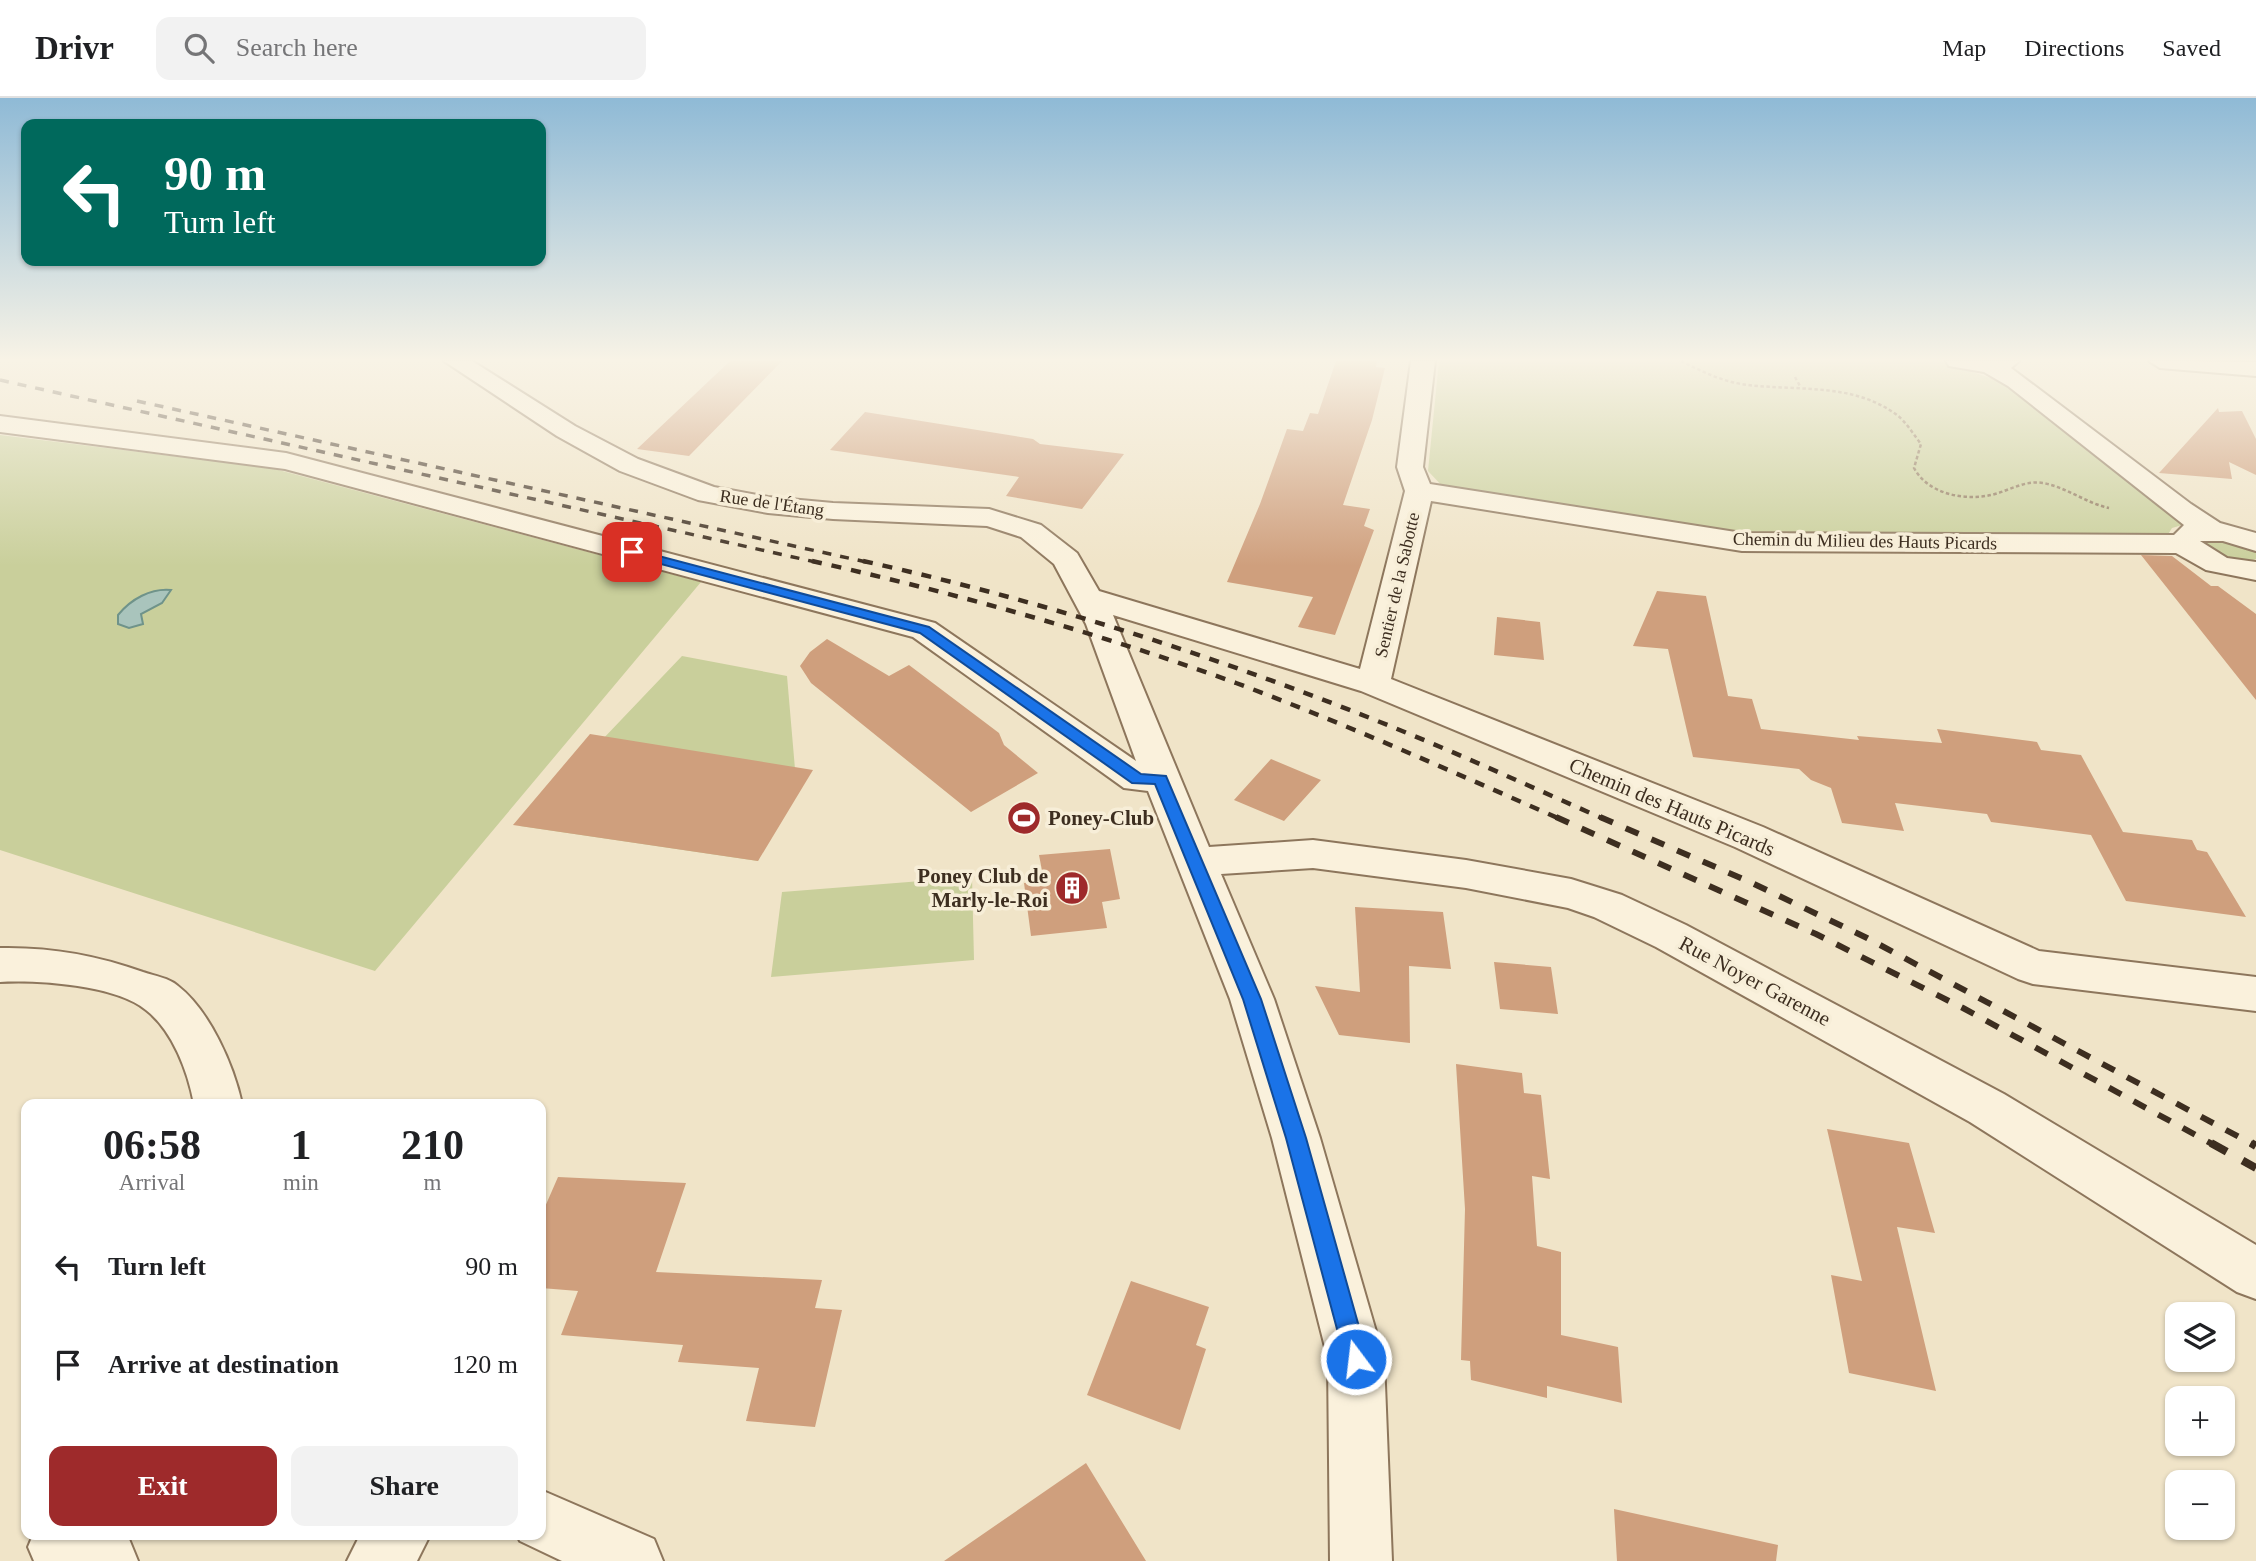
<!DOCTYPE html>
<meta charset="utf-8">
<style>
:root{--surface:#fff;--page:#f2f2f2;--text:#202124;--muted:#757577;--line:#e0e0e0;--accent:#9e2a2b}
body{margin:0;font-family:Georgia,serif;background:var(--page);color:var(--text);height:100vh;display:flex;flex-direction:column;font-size:26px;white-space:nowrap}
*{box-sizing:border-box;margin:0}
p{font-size:23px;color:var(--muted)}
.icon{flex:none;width:38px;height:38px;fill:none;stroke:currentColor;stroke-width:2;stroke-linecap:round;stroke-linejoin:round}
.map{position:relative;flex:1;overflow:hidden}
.side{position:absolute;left:21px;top:1001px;width:525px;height:441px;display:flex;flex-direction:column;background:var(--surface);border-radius:14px;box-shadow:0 2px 5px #0004}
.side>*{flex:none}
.top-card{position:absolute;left:21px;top:21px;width:525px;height:147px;border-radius:14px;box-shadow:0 2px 5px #0004;background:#00695c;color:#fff;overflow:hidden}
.fabs{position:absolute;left:2165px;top:1204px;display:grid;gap:14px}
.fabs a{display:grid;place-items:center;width:70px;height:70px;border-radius:14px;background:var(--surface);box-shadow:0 2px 5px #0004;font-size:35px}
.pin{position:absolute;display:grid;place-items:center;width:60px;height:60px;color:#fff;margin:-30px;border-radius:14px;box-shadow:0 4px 10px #0006}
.me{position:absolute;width:77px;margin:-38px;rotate:345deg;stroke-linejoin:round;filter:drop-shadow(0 0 5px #0008)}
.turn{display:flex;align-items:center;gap:24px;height:147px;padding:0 28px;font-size:32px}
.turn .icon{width:91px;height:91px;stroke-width:2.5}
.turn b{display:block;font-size:49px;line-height:60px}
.eta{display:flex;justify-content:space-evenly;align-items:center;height:119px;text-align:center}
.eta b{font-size:42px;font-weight:700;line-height:49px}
.button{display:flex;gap:14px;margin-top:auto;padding:14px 28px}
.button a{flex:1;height:80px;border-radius:14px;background:var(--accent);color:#fff;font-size:28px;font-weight:700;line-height:80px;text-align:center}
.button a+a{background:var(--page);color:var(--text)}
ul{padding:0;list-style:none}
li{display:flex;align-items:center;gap:21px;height:98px;padding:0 28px}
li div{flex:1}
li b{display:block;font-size:26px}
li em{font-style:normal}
header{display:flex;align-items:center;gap:42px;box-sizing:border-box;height:98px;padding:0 35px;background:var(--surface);border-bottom:2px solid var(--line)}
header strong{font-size:33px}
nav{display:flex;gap:38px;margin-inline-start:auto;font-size:24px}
.search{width:490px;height:63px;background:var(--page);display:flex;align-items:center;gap:18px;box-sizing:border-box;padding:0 24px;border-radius:14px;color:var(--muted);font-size:26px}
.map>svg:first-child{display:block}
</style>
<header>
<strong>Drivr</strong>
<div class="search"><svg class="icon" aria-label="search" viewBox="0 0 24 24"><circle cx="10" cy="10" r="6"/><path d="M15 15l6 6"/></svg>Search here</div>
<nav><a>Map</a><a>Directions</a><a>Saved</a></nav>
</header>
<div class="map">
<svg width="2256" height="1463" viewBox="0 0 2256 1463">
<rect width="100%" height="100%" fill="#f0e4c8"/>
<!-- green -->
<path fill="#c9cf9b" d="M 1439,263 L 1940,263 L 1999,283 L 2189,425 L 2172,430 L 2167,438 L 1737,436 L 1446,392 L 1428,373 Z
M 0,337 L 271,370 L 701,484 L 375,873 L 0,752 Z
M 2213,439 L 2251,450 L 2256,454 L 2256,461 C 2236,468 2220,456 2204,446 Z
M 682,558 L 787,578 L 795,671 L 758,763 L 520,728 Z
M 972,779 L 974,862 L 771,879 L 782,794 Z"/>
<!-- water -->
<path fill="#a9c4bc" stroke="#6f938a" stroke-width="2" d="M 171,492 L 162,505 L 141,516 L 143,526 L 129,530 L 118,526 L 118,517 C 131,501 151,490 171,492 Z"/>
<!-- building -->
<path fill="#cf9f7d" d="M 730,263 L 782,263 L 689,358 L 637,351 Z
M 1336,263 L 1377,263 L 1376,269 L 1385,270 L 1372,322 L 1343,407 L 1370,411 L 1364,428 L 1374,432 L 1335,537 L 1298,529 L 1313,499 L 1227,484 L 1260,406 L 1287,331 L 1303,333 L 1310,315 L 1318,316 Z
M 2218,310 L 2219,314 L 2242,313 L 2256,341 L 2256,377 L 2229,364 L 2232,381 L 2159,375 Z
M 865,314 L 1033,341 L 1040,346 L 1124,356 L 1082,411 L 1006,398 L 1019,379 L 830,352 Z
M 2141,457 L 2172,458 L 2211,488 L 2218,488 L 2256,516 L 2256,602 Z
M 1657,493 L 1706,498 L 1728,598 L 1752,601 L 1761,631 L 1859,642 L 1857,638 L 1942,645 L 1937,631 L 2037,644 L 2041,652 L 2081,657 L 2123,734 L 2192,742 L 2197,752 L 2207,754 L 2246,819 L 2126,803 L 2091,737 L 1991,724 L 1987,716 L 1895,705 L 1904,733 L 1842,725 L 1831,690 L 1811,682 L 1799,671 L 1693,659 L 1668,551 L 1633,548 Z
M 1497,519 L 1540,524 L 1544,562 L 1494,557 Z
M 827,541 L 889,578 L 909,567 L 999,635 L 1004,647 L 1038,675 L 971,714 L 811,585 L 800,568 L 810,554 Z
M 590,636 L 813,672 L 758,763 L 513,727 Z
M 1271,661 L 1321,682 L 1284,723 L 1234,702 Z
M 1110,751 L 1120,801 L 1102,804 L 1107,830 L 1031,838 L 1024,785 L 1044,783 L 1039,757 Z
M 1355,809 L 1443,814 L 1451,871 L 1409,868 L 1410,945 L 1339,937 L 1315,888 L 1360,894 Z
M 1494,864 L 1551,869 L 1558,916 L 1500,911 Z
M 1456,966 L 1522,975 L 1524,995 L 1541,997 L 1550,1081 L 1532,1078 L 1537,1148 L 1561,1154 L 1561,1237 L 1618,1249 L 1622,1305 L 1547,1288 L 1547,1300 L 1471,1282 L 1470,1263 L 1461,1262 L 1465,1111 Z
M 1827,1031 L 1909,1045 L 1935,1135 L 1897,1129 L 1936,1293 L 1849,1275 L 1831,1177 L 1862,1183 Z
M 558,1079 L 686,1085 L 656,1174 L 822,1182 L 815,1210 L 842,1212 L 815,1329 L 746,1323 L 759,1270 L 678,1264 L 683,1247 L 561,1237 L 578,1193 L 541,1190 L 541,1118 Z
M 1131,1183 L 1209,1209 L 1196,1247 L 1206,1251 L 1180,1332 L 1087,1297 Z
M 1086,1365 L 1146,1463 L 944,1463 Z
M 1614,1411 L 1778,1447 L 1776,1463 L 1617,1463 Z"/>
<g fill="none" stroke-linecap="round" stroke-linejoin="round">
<!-- street casing -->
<g stroke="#8d765c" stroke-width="4">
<path id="street" d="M 444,263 L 472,263 L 575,328 L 638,361 L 714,389 L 768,399 L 833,405 L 989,411 L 1041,427 L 1077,455 L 1099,493 L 1360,571 L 1405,393 L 1397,369 L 1411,263 L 1435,263 L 1423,369 L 1430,386 L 1742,435 L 2174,437 L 2184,427 L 2008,288 L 1984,274 L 1949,268 L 1946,263 L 2019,263 L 2011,270 L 2191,406 L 2220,425 L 2256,435 L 2256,453 L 2223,443 L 2200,443 L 2227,460 L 2256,464 L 2256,482 L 2206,472 L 2176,455 L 1742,453 L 1431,403 L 1391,581 L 1763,729 L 2039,853 L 2256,879 L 2256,913 L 2033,886 L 2018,881 L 1735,749 L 1361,593 L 1113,517 L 1209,749 L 1313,742 L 1466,762 L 1571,781 L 1622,797 L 1686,827 L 2004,996 L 2256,1147 L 2256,1201 L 2237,1194 L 1970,1024 L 1656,849 L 1594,819 L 1568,810 L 1466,790 L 1313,770 L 1221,776 L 1274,901 L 1320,1040 L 1384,1261 L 1392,1463 L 1330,1463 L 1328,1261 L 1272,1040 L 1230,901 L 1148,693 L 1124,690 L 913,539 L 285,371 L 0,334 L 0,318 L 286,355 L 935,525 L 1136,663 L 1086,526 L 1054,466 L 1021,439 L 987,428 L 833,421 L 768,415 L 698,402 L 620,373 L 557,338 Z
M 2149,263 L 2256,264 L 2256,278 L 2160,270 Z
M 0,850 C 51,849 96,857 143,874 C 155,878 169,880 178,888 C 210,913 234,968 242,1006 L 194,1006 C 188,974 173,933 146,912 C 116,887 38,882 0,884 Z
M 541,1392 L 654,1441 L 663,1463 L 562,1463 L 520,1443 L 517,1437 L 541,1437 Z
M 33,1437 L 119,1437 L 129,1441 L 138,1463 L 34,1463 L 28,1449 Z
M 360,1437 L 430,1437 L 417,1463 L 347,1463 Z"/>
</g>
<!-- path -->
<path stroke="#8d765c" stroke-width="2.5" stroke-dasharray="3.5 2.5" stroke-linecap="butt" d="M 1681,263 C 1701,273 1719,282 1741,286 C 1794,294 1851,283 1897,317 C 1906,324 1914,337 1921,346 L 1914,370 C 1928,396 1964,403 1991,397 C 2009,393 2024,382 2043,385 C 2066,389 2086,405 2109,410
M 1795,279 L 1800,288"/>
<!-- street -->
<use href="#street" fill="#faf1dc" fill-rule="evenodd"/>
<!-- rail-far3 -->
<path stroke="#3d2e20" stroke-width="3.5" stroke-dasharray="9 9" stroke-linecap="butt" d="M 0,282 L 820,465
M 137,303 L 871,465"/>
<!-- rail-far2 -->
<path stroke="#3d2e20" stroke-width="4.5" stroke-dasharray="10 10" stroke-linecap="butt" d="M 812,463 C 955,495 1099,535 1236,585 C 1346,626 1453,674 1560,721
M 863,463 C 1039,502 1213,557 1380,624 C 1455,654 1529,688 1604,721"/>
<!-- rail-far1 -->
<path stroke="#3d2e20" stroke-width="6" stroke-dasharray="14 14" stroke-linecap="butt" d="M 1556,719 L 1816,836 L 1963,910 L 2214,1047
M 1600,719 L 1750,784 L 1867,840 L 2254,1047"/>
<!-- rail -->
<path stroke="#3d2e20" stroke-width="8" stroke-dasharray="18 18" stroke-linecap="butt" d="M 2211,1045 L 2256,1070
M 2251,1045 L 2256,1048"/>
</g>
<!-- sky -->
<linearGradient id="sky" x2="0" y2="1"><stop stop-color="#8fbad6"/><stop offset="0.56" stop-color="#f8f3e6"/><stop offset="1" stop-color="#f8f3e6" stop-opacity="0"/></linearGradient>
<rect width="2256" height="468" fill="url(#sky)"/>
<!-- route -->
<path fill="#1a73e8" stroke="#114b97" stroke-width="2" d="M 632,451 L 929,529 L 1141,676 L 1166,678 L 1261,901 L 1306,1040 L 1368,1261 L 1364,1269 L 1356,1273 L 1348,1269 L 1345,1261 L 1286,1040 L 1243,901 L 1155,686 L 1132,685 L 920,535 L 627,457 L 626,454 Z"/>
<!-- icons -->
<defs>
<g id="stadium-disc" transform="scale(1.75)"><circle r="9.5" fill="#9e2a2b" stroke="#f7eed8"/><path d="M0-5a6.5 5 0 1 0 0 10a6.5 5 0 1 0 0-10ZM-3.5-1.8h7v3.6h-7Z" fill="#fff"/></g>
<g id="building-disc" transform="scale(1.75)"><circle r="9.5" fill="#9e2a2b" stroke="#f7eed8"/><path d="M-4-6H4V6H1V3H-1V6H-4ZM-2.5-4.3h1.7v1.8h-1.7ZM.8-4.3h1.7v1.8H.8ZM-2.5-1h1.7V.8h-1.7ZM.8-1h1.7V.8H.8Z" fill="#fff"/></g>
</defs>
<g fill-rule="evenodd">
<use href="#stadium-disc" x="1024" y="720"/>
<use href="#building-disc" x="1072" y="790"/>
</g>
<g text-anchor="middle" stroke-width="7" stroke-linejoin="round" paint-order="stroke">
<!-- far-street labels -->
<g font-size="18" fill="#3d2e20" stroke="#f7eed8">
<text transform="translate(772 405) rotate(8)" y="6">Rue de l'Étang</text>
<text transform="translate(1865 443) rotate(1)" y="6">Chemin du Milieu des Hauts Picards</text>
<text transform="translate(1397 487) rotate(-77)" y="6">Sentier de la Sabotte</text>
</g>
<!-- street labels -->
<g font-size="21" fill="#3d2e20" stroke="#f7eed8">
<text transform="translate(1672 709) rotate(23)" y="7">Chemin des Hauts Picards</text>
<text transform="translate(1755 883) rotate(28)" y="7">Rue Noyer Garenne</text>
</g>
<!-- poi labels -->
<g font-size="21" font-weight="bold" fill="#3d2e20" stroke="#f7eed8" text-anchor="start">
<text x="1048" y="727">Poney-Club</text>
<text x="1048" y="785" text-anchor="end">Poney Club de<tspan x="1048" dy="24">Marly-le-Roi</tspan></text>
</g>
</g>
</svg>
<div class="fabs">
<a><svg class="icon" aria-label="layers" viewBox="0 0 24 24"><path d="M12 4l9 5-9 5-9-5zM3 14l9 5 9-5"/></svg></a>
<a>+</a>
<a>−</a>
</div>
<div class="pin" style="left:632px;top:454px;background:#d93025"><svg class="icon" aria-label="arrive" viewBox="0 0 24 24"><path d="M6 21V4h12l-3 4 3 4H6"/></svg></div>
<svg class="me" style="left:1356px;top:1261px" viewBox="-20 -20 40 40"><circle r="17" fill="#1a73e8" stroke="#fff" stroke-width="3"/><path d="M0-11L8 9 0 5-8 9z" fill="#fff"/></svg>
<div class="top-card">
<div class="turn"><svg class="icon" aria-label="left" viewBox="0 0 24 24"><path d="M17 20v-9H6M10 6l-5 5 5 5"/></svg><div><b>90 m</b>Turn left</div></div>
</div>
<section class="side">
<div class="eta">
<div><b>06:58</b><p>Arrival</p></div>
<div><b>1</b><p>min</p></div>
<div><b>210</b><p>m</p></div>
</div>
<ul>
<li><svg class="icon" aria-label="left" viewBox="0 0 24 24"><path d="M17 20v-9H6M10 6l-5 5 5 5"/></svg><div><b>Turn left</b></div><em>90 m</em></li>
<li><svg class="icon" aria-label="arrive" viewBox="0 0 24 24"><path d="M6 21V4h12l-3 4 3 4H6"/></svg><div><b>Arrive at destination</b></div><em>120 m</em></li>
</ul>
<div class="button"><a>Exit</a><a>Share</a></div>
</section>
</div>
